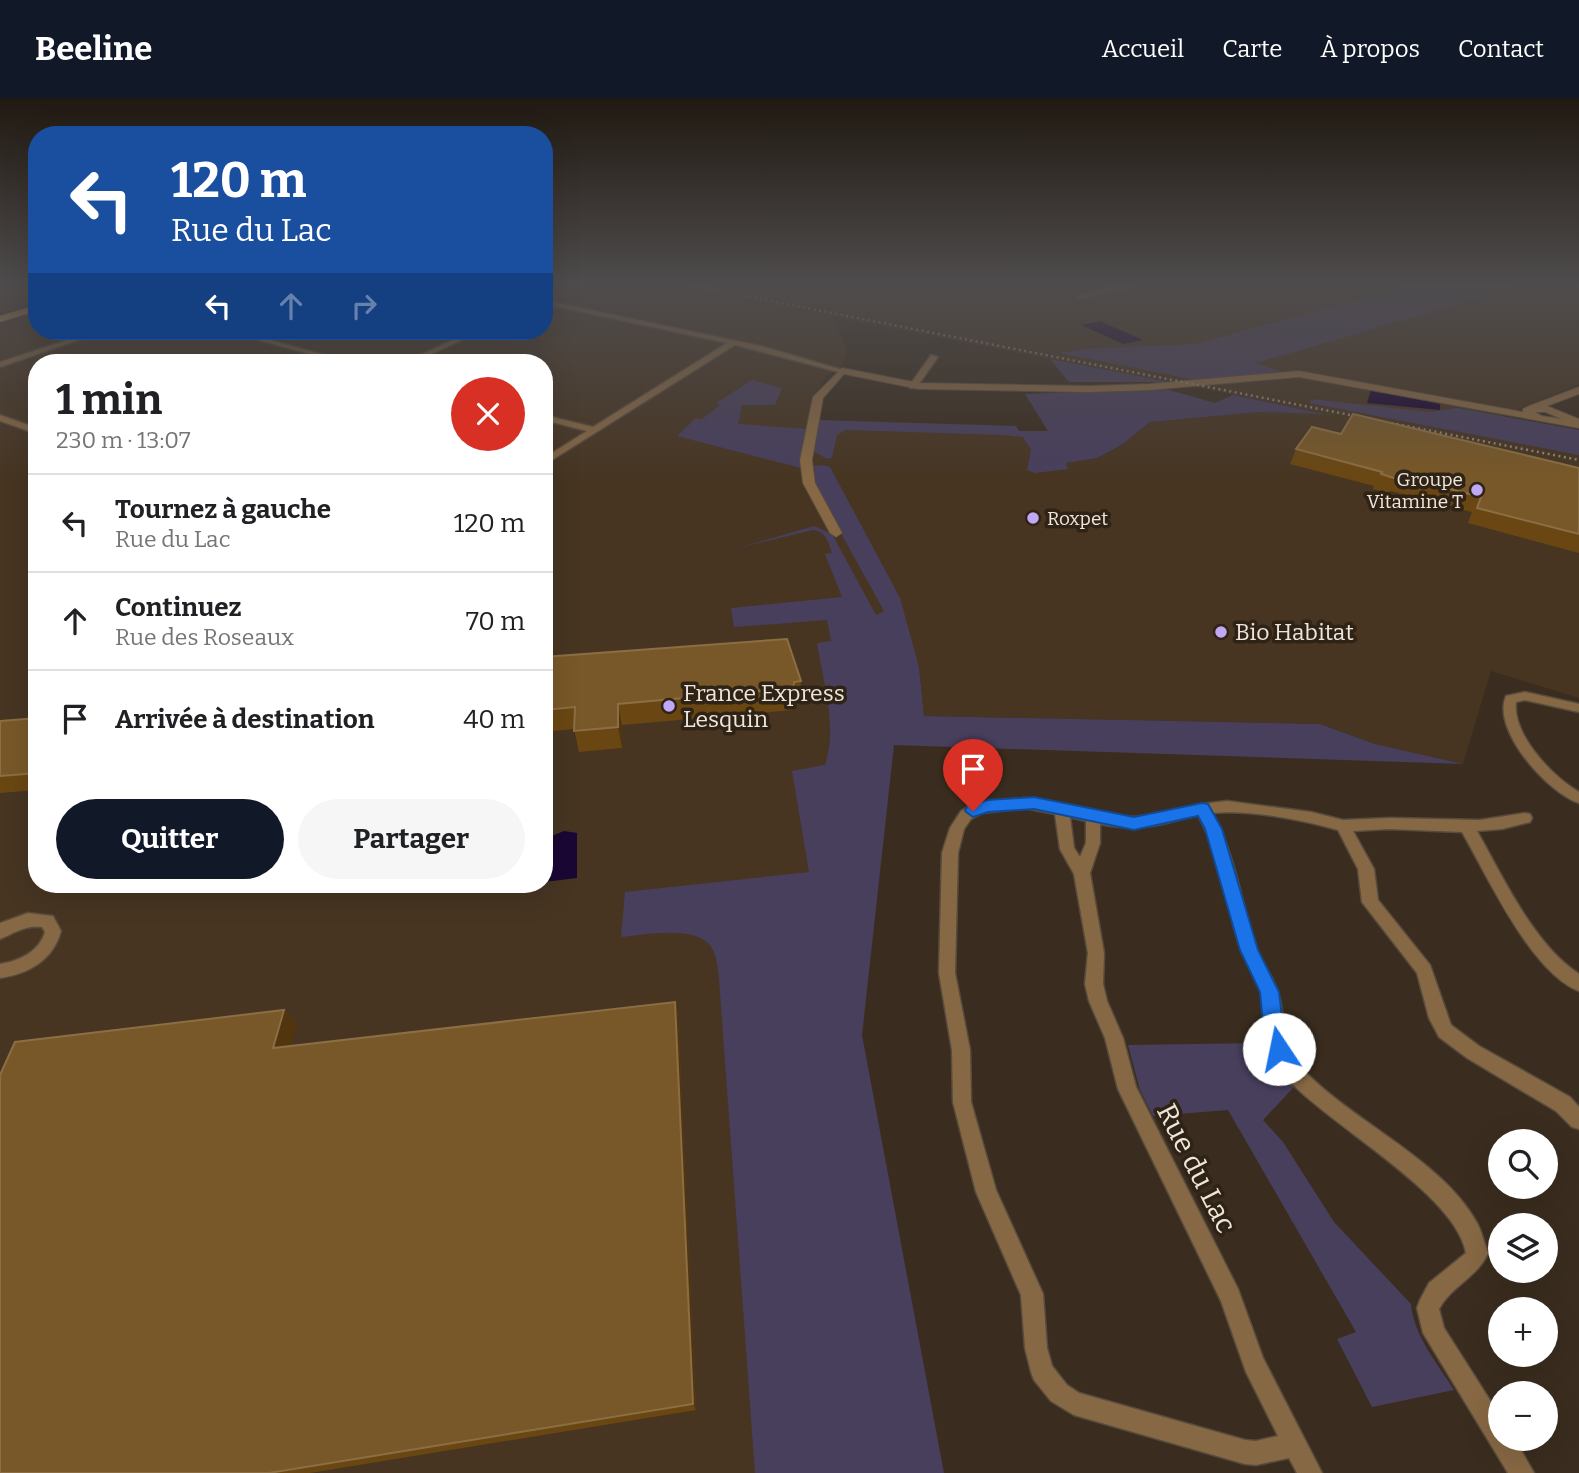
<!DOCTYPE html>
<html lang="fr">
<meta charset="utf-8">
<style>
:root{--surface:#fff;--page:#f6f6f6;--text:#202124;--muted:#757577;--line:#e0e0e0;--accent:#111827}
body{margin:0;font-family:Bitter,serif;background:var(--page);color:var(--text);height:100vh;display:flex;flex-direction:column;font-size:26px;white-space:nowrap}
*{box-sizing:border-box;margin:0}
p{font-size:23px;color:var(--muted)}
.icon{flex:none;width:38px;height:38px;fill:none;stroke:currentColor;stroke-width:2;stroke-linecap:round;stroke-linejoin:round}
.map{position:relative;flex:1;overflow:hidden}
.panel{position:absolute;left:28px;top:256px;width:525px;height:539px;display:flex;flex-direction:column;background:var(--surface);border-radius:28px;box-shadow:0 7px 28px #0002}
.panel>*{flex:none}
.banner{position:absolute;left:28px;top:28px;width:525px;height:214px;border-radius:28px;box-shadow:0 7px 28px #0002;background:#1a4fa0;color:#fff;overflow:hidden}
.fabs{position:absolute;left:1488px;top:1031px;display:grid;gap:14px}
.fabs a{display:grid;place-items:center;width:70px;height:70px;border-radius:50%;background:var(--surface);box-shadow:0 7px 28px #0002;font-size:35px}
.pin{position:absolute;display:grid;place-items:center;width:60px;height:60px;color:#fff;margin:-72px -30px;border-radius:50% 50% 50% 0;rotate:-45deg;box-shadow:0 0 7px #0007}
.pin .icon{rotate:45deg}
.me{position:absolute;width:77px;margin:-38px;rotate:349deg;stroke-linejoin:round;filter:drop-shadow(0 0 5px #0008)}
.turn{display:flex;align-items:center;gap:24px;height:147px;padding:0 28px;font-size:32px}
.turn .icon{width:91px;height:91px;stroke-width:2.5}
.turn b{display:block;font-size:49px;line-height:60px}
.lanes{display:flex;align-items:center;height:66px;padding:0 28px;background:#0003;justify-content:center;gap:35px;direction:ltr}
.lanes .off{opacity:.35}
.round{display:grid;place-items:center;flex:none;width:74px;height:74px;border-radius:37px;background:var(--page)}
.headline{display:flex;align-items:center;justify-content:space-between;height:119px;padding:0 28px}
h1{font-size:42px;font-weight:700;line-height:52px}
.primary-button{display:flex;gap:14px;margin-top:auto;padding:14px 28px}
.primary-button a{flex:1;height:80px;border-radius:42px;background:var(--accent);color:#fff;font-size:28px;font-weight:700;line-height:80px;text-align:center}
.primary-button a+a{background:var(--page);color:var(--text)}
ul{padding:0;list-style:none}
li{display:flex;align-items:center;gap:21px;height:98px;padding:0 28px;border-top:2px solid var(--line)}
li div{flex:1}
li b{display:block;font-size:26px}
li em{font-style:normal}
header{display:flex;align-items:center;gap:42px;box-sizing:border-box;height:98px;padding:0 35px;background:var(--accent);color:#fff}
header strong{font-size:33px}
nav{display:flex;gap:38px;margin-inline-start:auto;font-size:24px}
.map>svg:first-child{display:block}
</style>
<header>
<strong>Beeline</strong>
<nav><a>Accueil</a><a>Carte</a><a>À propos</a><a>Contact</a></nav>
</header>
<div class="map">
<svg width="1579" height="1375" viewBox="0 0 1579 1375">
<rect width="100%" height="100%" fill="#3a2d1f"/>
<!-- built -->
<path fill="#473522" fill-rule="evenodd" d="M 0,188 L 37,188 L 37,205 L 0,216 Z
M 544,188 L 1579,188 L 1579,286 L 1501,318 L 1579,332 L 1579,600 L 1491,573 L 1463,666 L 1375,646 L 1320,626 L 924,618 L 919,569 L 828,793 L 943,1375 L 0,1375 L 0,226 L 37,215 L 37,233 L 544,233 ZM 833,219 L 1170,284 L 1196,282 L 1209,284 L 1192,288 L 1319,315 L 1258,314 L 1150,324 L 1123,346 L 1097,360 L 1065,365 L 1068,370 L 1031,352 L 1019,333 L 808,331 L 812,299 L 829,276 L 842,267 L 847,252 ZM 37,264 L 544,264 L 544,786 L 37,786 Z"/>
<!-- green -->
<path fill="#483f5d" d="M 1406,188 L 1519,188 L 1256,265 L 1282,274 L 1196,282 L 1059,255 L 1083,251 L 1195,246 Z
M 1050,261 L 1170,284 L 1069,284 Z
M 752,282 L 782,290 L 775,307 L 742,307 L 738,326 L 808,331 L 801,370 L 677,338 L 696,320 L 702,321 L 720,307 L 716,305 Z
M 1166,291 L 1215,305 L 1233,297 L 1324,316 L 1258,314 L 1150,324 L 1123,346 L 1097,360 L 1066,365 L 1068,371 L 1035,375 L 1027,372 L 1031,352 L 1023,339 L 1004,337 L 845,332 L 837,337 L 832,360 L 827,361 L 813,353 L 813,341 L 819,322 L 1016,328 L 1019,333 L 1048,333 L 1025,296 Z
M 1311,301 L 1430,314 L 1457,310 L 1579,332 L 1579,357 L 1310,305 Z
M 822,367 L 830,369 L 900,500 L 919,569 L 924,618 L 1320,626 L 1375,646 L 1463,666 L 894,647 L 862,937 L 944,1375 L 755,1375 L 719,881 C 718,872 717,862 714,854 C 703,825 645,837 621,839 L 625,794 L 809,774 L 792,673 L 825,667 C 838,629 823,584 817,545 L 831,543 L 827,522 L 734,529 L 731,510 L 842,499 L 825,456 L 832,455 C 828,444 827,434 813,432 L 738,450 L 814,428 L 832,436 L 876,517 L 884,513 L 816,390 L 814,368 Z
M 1264,945 L 1275,968 L 1294,989 L 1263,1022 L 1283,1044 L 1334,1124 L 1411,1206 C 1414,1238 1437,1265 1454,1292 L 1372,1309 L 1337,1241 L 1356,1234 L 1228,1012 L 1153,1018 L 1140,992 L 1128,947 Z"/>
<!-- water -->
<path fill="#1a0734" d="M 1100,223 L 1143,242 L 1123,246 L 1081,227 Z
M 1371,292 L 1440,306 L 1440,312 L 1367,305 Z
M 564,733 L 577,735 L 577,780 L 544,784 L 544,741 Z"/>
<g fill="none" stroke-linecap="round" stroke-linejoin="round">
<!-- minor casing -->
<g stroke="#574b3d" stroke-width="3">
<path id="minor" d="M 1118,188 L 1131,188 L 1079,201 L 1076,199 Z
M 544,202 L 765,249 L 846,273 L 842,275 L 735,247 L 544,367 L 544,360 L 587,333 L 544,322 L 544,317 L 593,329 L 727,245 L 544,206 Z
M 95,233 L 105,233 L 0,269 L 0,264 Z
M 226,233 L 237,233 L 350,264 L 338,264 Z
M 472,233 L 481,233 L 415,264 L 405,264 Z
M 931,257 L 938,259 L 916,290 L 910,290 L 909,288 Z
M 0,317 L 37,330 L 37,336 L 0,323 Z
M 1525,594 L 1579,606 L 1579,614 L 1525,602 L 1516,604 C 1512,637 1553,679 1579,694 L 1579,705 C 1548,695 1491,632 1506,598 Z
M 1025,700 L 1125,719 L 1142,719 L 1202,706 L 1227,703 L 1311,714 L 1343,722 L 1389,720 L 1480,722 L 1525,715 L 1530,716 L 1532,720 L 1530,724 L 1502,731 L 1477,733 C 1503,779 1534,847 1579,876 L 1579,893 C 1531,875 1487,777 1462,734 L 1389,731 L 1353,733 L 1374,771 L 1378,802 L 1430,867 L 1451,927 L 1479,948 L 1570,999 L 1579,1009 L 1579,1031 L 1572,1029 L 1556,1013 L 1467,960 L 1439,939 L 1429,920 L 1417,875 L 1362,804 L 1358,771 L 1338,732 C 1303,722 1248,711 1212,715 C 1236,758 1241,806 1257,852 C 1262,867 1274,879 1278,895 C 1286,919 1281,945 1298,966 C 1347,1022 1441,1059 1477,1125 C 1482,1134 1484,1145 1488,1155 C 1478,1179 1451,1188 1439,1211 L 1444,1230 L 1500,1318 L 1500,1340 L 1514,1340 L 1534,1375 L 1508,1375 L 1423,1235 L 1417,1210 L 1420,1202 L 1429,1185 L 1466,1155 C 1456,1095 1326,1026 1285,978 C 1265,954 1269,926 1262,897 C 1258,880 1245,866 1240,849 C 1226,805 1221,758 1198,717 C 1159,727 1141,734 1100,726 L 1100,745 L 1090,775 L 1104,855 L 1103,886 L 1107,903 L 1123,940 L 1136,989 L 1238,1191 L 1263,1260 L 1322,1375 L 1297,1375 L 1289,1360 L 1256,1367 L 1245,1366 L 1074,1317 L 1051,1303 L 1034,1282 L 1031,1274 L 1025,1250 L 1021,1197 L 976,1094 L 953,1004 L 952,952 L 939,875 L 942,755 L 950,730 L 961,713 L 974,706 ZM 1025,710 L 1055,716 L 1060,751 L 1074,776 L 1088,855 L 1085,886 L 1089,903 L 1105,940 L 1118,991 L 1221,1203 L 1246,1274 L 1278,1338 L 1256,1343 L 1245,1342 L 1079,1295 L 1067,1287 L 1052,1268 L 1047,1250 L 1043,1196 L 996,1092 L 971,1004 L 970,952 L 955,875 L 958,755 L 964,731 L 971,721 L 982,715 ZM 1070,719 L 1086,723 L 1086,745 L 1080,759 L 1074,750 Z
M 28,815 L 53,818 L 61,833 C 53,862 29,876 0,880 L 0,866 C 19,863 39,854 45,834 L 42,829 C 24,827 15,835 0,841 L 0,825 Z"/>
</g>
<!-- tertiary casing -->
<g stroke="#574b3d" stroke-width="2">
<path id="tertiary" d="M 842,270 L 919,285 L 1089,288 L 1149,286 L 1299,273 L 1523,314 L 1523,311 L 1529,308 L 1579,289 L 1579,296 L 1547,308 L 1579,321 L 1579,330 L 1299,279 L 1149,292 L 1089,294 L 919,291 L 844,276 L 823,300 L 812,362 L 815,385 L 842,435 L 836,439 L 830,435 L 803,385 L 800,362 L 813,299 ZM 1535,314 L 1545,314 L 1562,321 L 1542,318 Z"/>
</g>
<!-- primary casing -->
<g stroke="#574b3d" stroke-width="2">
<path id="primary" d="M 34,208 L 37,208 L 37,213 L 0,224 L 0,218 Z"/>
</g>
<!-- minor -->
<use href="#minor" fill="#876844" fill-rule="evenodd"/>
<!-- tertiary -->
<use href="#tertiary" fill="#876844" fill-rule="evenodd"/>
<!-- primary -->
<use href="#primary" fill="#dd9d50" fill-rule="evenodd"/>
<!-- rail -->
<path stroke="#8f8478" stroke-width="2.5" stroke-dasharray="2 3.5" stroke-linecap="butt" d="M 695,188 L 1579,362"/>
</g>
<!-- wall -->
<path fill="#6a4712" d="M 1341,336 L 1579,370 L 1579,455 L 1468,425 L 1472,414 L 1391,393 L 1389,395 L 1373,391 L 1374,388 L 1290,366 L 1296,351 Z
M 544,559 L 801,583 L 801,604 L 794,605 L 793,612 L 622,627 L 622,650 L 579,654 L 574,631 L 544,634 Z
M 37,620 L 37,692 L 0,695 L 0,623 Z
M 675,904 L 678,918 L 696,1312 L 310,1375 L 0,1375 L 284,912 L 297,926 L 290,948 Z"/>
<!-- shaded-wall -->
<path fill="#51350e" d="M 618,606 L 622,627 L 622,650 L 618,629 Z
M 675,904 L 678,918 L 696,1312 L 693,1306 Z
M 284,912 L 297,926 L 286,964 L 273,950 Z"/>
<!-- building -->
<path fill="#785828" stroke="#8b6e44" stroke-width="2" d="M 1353,316 L 1579,370 L 1579,436 L 1477,410 L 1481,399 L 1399,378 L 1397,381 L 1381,376 L 1382,374 L 1296,351 L 1312,329 L 1341,336 Z
M 787,541 L 801,583 L 794,584 L 794,590 L 618,606 L 618,629 L 574,633 L 575,609 L 544,612 L 544,559 Z
M 37,620 L 37,675 L 0,678 L 0,623 Z
M 675,904 L 693,1306 L 269,1375 L 0,1375 L 0,977 L 15,944 L 284,912 L 273,950 Z"/>
<!-- sky -->
<linearGradient id="sky" x2="0" y2="1"><stop stop-color="#201911"/><stop offset="0.49" stop-color="#4f4c4d"/><stop offset="1" stop-color="#4f4c4d" stop-opacity="0"/></linearGradient>
<rect width="1579" height="381" fill="url(#sky)"/>
<!-- route -->
<path fill="#1a73e8" stroke="#114b97" stroke-width="2" d="M 1034,699 L 1134,719 L 1202,705 L 1208,706 L 1222,731 L 1258,852 L 1279,894 L 1284,935 L 1289,951 L 1286,958 L 1279,961 L 1272,958 L 1264,935 L 1260,894 L 1240,852 L 1205,731 L 1198,718 L 1134,732 L 1034,711 L 988,714 L 973,719 L 965,713 L 967,708 L 988,702 Z"/>
<!-- markers -->
<g fill="#c0a8f4" stroke="#2f2315" stroke-width="2.5">
<circle cx="1477" cy="392" r="7"/>
<circle cx="1033" cy="420" r="7"/>
<circle cx="1221" cy="534" r="7"/>
<circle cx="669" cy="608" r="7"/>
</g>
<g text-anchor="middle" stroke-width="7" stroke-linejoin="round" paint-order="stroke">
<!-- far-poi labels -->
<g font-size="19" fill="#eee6dd" stroke="#2f2315" text-anchor="end">
<text x="1463" y="388">Groupe<tspan x="1463" dy="22">Vitamine T</tspan></text>
<text x="1047" y="427" text-anchor="start">Roxpet</text>
</g>
<!-- poi labels -->
<g font-size="23" fill="#eee6dd" stroke="#2f2315" text-anchor="start">
<text x="1235" y="542">Bio Habitat</text>
<text x="683" y="603">France Express<tspan x="683" dy="26">Lesquin</tspan></text>
</g>
<!-- near-street labels -->
<g font-size="28" fill="#eee6dd" stroke="#2f2315">
<text transform="translate(1197 1070) rotate(63)" y="10">Rue du Lac</text>
</g>
</g>
</svg>
<div class="fabs">
<a><svg class="icon" aria-label="search" viewBox="0 0 24 24"><circle cx="10" cy="10" r="6"/><path d="M15 15l6 6"/></svg></a>
<a><svg class="icon" aria-label="layers" viewBox="0 0 24 24"><path d="M12 4l9 5-9 5-9-5zM3 14l9 5 9-5"/></svg></a>
<a>+</a>
<a>−</a>
</div>
<div class="pin" style="left:973px;top:713px;background:#d93025"><svg class="icon" aria-label="arrive" viewBox="0 0 24 24"><path d="M6 21V4h12l-3 4 3 4H6"/></svg></div>
<svg class="me" style="left:1279px;top:951px" viewBox="-20 -20 40 40"><circle r="19" fill="#fff"/><path d="M0-13L10 11 0 6-10 11z" fill="#1a73e8"/></svg>
<div class="banner">
<div class="turn"><svg class="icon" aria-label="left" viewBox="0 0 24 24"><path d="M17 20v-9H6M10 6l-5 5 5 5"/></svg><div><b>120 m</b>Rue du Lac</div></div>
<div class="lanes"><svg class="icon" aria-label="left" viewBox="0 0 24 24"><path d="M17 20v-9H6M10 6l-5 5 5 5"/></svg><svg class="icon off" aria-label="ahead" viewBox="0 0 24 24"><path d="M12 20V5M6 11l6-6 6 6"/></svg><svg class="icon off" aria-label="right" viewBox="0 0 24 24"><path d="M7 20v-9h11M14 6l5 5-5 5"/></svg></div>
</div>
<section class="panel">
<div class="headline"><div><h1>1 min</h1><p>230 m · 13:07</p></div><a class="round" style="background:#d93025;color:#fff"><svg class="icon" aria-label="close" viewBox="0 0 24 24"><path d="M6 6l12 12M18 6L6 18"/></svg></a></div>
<ul>
<li><svg class="icon" aria-label="left" viewBox="0 0 24 24"><path d="M17 20v-9H6M10 6l-5 5 5 5"/></svg><div><b>Tournez à gauche</b><p>Rue du Lac</p></div><em>120 m</em></li>
<li><svg class="icon" aria-label="ahead" viewBox="0 0 24 24"><path d="M12 20V5M6 11l6-6 6 6"/></svg><div><b>Continuez</b><p>Rue des Roseaux</p></div><em>70 m</em></li>
<li><svg class="icon" aria-label="arrive" viewBox="0 0 24 24"><path d="M6 21V4h12l-3 4 3 4H6"/></svg><div><b>Arrivée à destination</b></div><em>40 m</em></li>
</ul>
<div class="primary-button"><a>Quitter</a><a>Partager</a></div>
</section>
</div>
